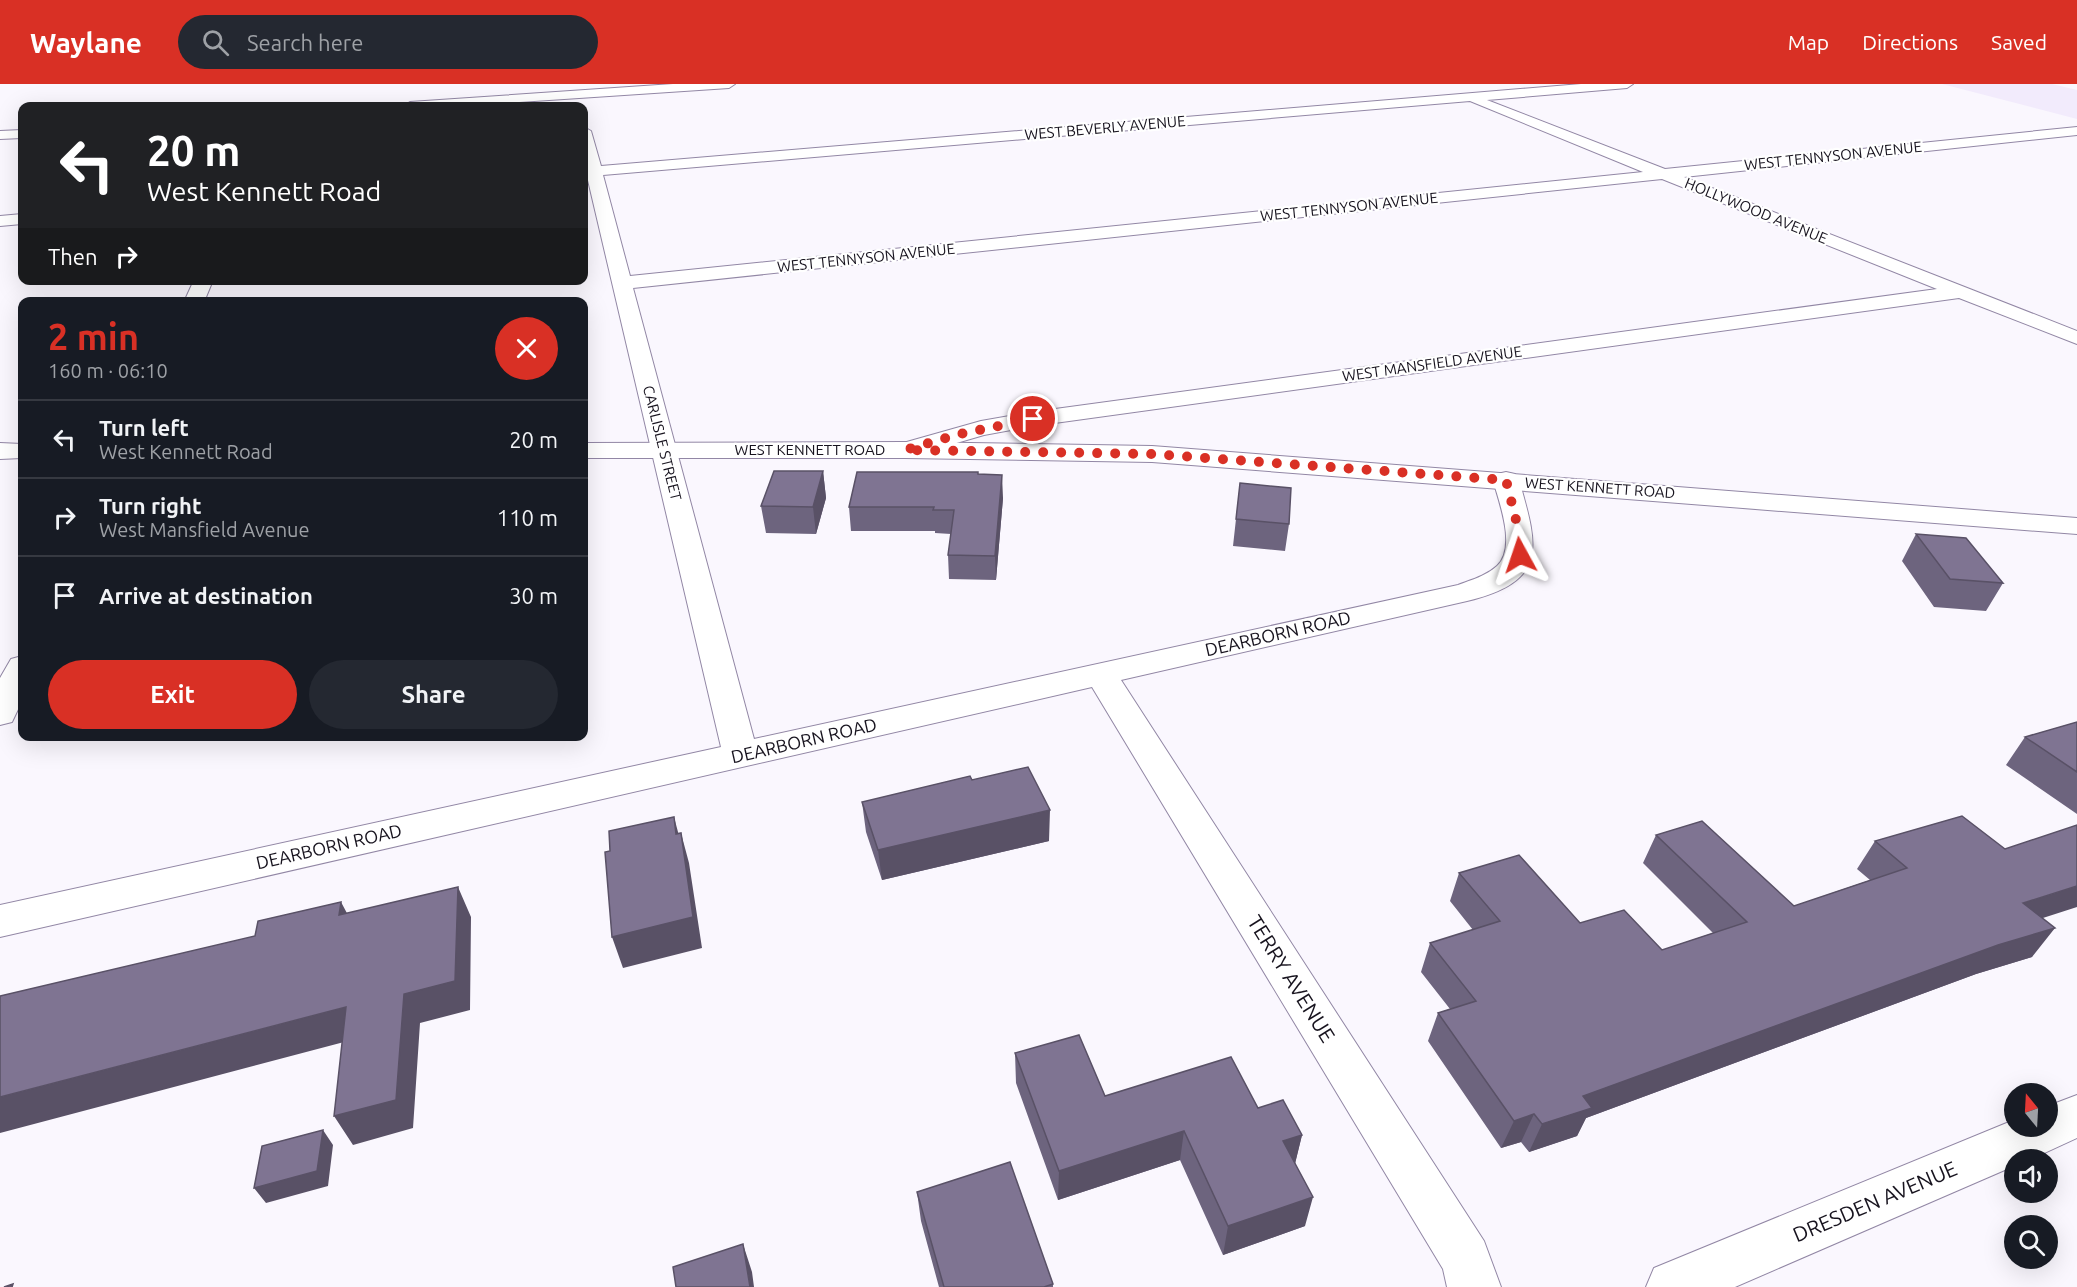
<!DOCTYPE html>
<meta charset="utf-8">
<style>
:root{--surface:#171b24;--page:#242831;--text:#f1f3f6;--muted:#9ea1a6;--line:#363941;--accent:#d93025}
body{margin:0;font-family:Ubuntu,sans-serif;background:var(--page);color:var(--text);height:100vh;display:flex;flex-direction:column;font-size:22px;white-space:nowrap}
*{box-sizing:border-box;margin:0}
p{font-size:20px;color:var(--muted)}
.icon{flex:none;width:33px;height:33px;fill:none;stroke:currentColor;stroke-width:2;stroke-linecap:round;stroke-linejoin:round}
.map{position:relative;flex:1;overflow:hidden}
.side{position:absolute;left:18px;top:213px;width:570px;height:444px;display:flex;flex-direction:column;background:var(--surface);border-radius:12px;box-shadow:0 6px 24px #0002}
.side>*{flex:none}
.banner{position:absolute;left:18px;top:18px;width:570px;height:183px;border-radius:12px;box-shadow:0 6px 24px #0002;background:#202124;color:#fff;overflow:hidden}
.needle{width:39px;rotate:342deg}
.buttons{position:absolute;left:2004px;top:999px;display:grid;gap:12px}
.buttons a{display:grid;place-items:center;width:54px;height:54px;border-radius:50%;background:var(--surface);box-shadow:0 6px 24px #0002;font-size:30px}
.pin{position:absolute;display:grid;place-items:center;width:51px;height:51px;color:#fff;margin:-26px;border:3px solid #fff;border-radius:50%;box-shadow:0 2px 6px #0007}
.me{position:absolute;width:66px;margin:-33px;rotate:355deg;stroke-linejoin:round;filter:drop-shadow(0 0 4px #0008)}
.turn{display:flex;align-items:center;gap:21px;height:126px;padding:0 30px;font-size:27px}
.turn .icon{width:78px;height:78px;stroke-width:2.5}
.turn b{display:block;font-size:42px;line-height:51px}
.then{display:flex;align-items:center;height:57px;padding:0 30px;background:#0003;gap:12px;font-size:22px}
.round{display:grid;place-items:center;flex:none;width:63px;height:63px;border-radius:32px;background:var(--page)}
.summary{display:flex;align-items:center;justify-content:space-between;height:102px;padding:0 30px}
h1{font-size:36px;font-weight:700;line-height:45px;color:var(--accent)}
.action{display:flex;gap:12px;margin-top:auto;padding:12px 30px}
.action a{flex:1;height:69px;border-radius:36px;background:var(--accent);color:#fff;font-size:24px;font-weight:700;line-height:69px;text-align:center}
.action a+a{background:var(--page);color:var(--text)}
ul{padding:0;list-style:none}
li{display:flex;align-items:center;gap:18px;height:78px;padding:0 30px;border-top:2px solid var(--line)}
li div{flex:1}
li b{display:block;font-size:22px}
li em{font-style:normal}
header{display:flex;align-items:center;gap:36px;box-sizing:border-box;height:84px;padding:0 30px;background:var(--accent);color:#fff}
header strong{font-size:28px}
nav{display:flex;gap:33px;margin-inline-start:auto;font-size:21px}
.search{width:420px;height:54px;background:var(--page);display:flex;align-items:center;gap:15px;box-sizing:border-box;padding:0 21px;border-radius:33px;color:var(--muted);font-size:22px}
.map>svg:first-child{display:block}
</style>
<header>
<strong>Waylane</strong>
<div class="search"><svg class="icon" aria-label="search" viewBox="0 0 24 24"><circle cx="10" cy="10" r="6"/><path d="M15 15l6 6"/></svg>Search here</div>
<nav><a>Map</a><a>Directions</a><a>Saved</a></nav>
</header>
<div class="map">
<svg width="2077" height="1203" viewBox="0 0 2077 1203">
<rect width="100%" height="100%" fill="#faf7fe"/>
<!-- commercial -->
<path fill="#f2ebfc" d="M 1942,0 L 2052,0 L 2077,6 L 2077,35 Z"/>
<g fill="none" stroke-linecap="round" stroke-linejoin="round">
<!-- street casing -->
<g stroke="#9287a5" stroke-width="2">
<path id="street" d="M 673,0 L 735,0 L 729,4 L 461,22 L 403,22 L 410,18 Z
M 1581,0 L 1633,0 L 1627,4 L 1487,16 L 1665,85 L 2077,43 L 2077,51 L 1684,93 L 2077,247 L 2077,260 L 1959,214 L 1033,342 L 984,351 L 905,374 L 896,371 L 892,366 L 896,361 L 981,337 L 1033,328 L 1937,205 L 1662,95 L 633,204 L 754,655 L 1458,501 C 1471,496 1486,492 1497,482 C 1517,464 1499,418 1493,396 L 1497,390 L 1506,388 L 1515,390 L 1519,396 C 1538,463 1549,497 1467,517 L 1121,596 L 1484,1157 L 1501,1203 L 1447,1203 L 1443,1185 L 1092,603 L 0,853 L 0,821 L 721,663 L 587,92 L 584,93 L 585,83 L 584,43 L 591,47 L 601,82 ZM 1470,17 L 1643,88 L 630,192 L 603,91 Z
M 22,46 L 22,54 L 0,55 L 0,47 Z
M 22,130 L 22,140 L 0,142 L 0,132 Z
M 194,196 L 213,196 L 204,218 L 184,218 Z
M 22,572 L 22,617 L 12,638 L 0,641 L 0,594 L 11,575 Z
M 2077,1011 L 2077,1054 L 2029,1076 L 2014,1076 L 2014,1082 L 1735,1203 L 1646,1203 L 1654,1184 L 2014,1036 L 2014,1042 L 2048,1042 L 2048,1022 Z"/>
</g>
<!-- secondary casing -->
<g stroke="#9287a5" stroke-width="2">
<path id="secondary" d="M 905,358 L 1152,362 L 2077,434 L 2077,450 L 1152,378 L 905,374 L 584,374 L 584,359 Z
M 0,359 L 22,360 L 22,374 L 0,375 Z"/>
</g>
<!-- street -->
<use href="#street" fill="#fff" fill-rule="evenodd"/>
<!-- secondary -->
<use href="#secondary" fill="#fff" fill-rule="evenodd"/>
</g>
<!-- wall -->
<path fill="#6d647e" d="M 823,387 L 826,414 L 816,450 L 766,449 L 761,422 Z
M 978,390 L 1003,414 L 996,496 L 949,495 L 948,471 L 951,450 L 935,449 L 935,447 L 851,447 L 849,423 Z
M 1240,399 L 1289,440 L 1285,467 L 1233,462 Z
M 1916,450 L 2003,499 L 1986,527 L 1934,523 L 1902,477 Z
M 2077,638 L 2077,730 L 2006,681 L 2025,653 Z
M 972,696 L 1049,757 L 882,796 L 866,748 L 862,718 Z
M 1656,751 L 1794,822 L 1870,796 L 1857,785 L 1875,757 L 2043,834 L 2032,873 L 1976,890 L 1586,1034 L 1577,1052 L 1529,1068 L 1521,1058 L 1501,1064 L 1428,957 L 1438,929 L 1450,925 L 1421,888 L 1430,859 L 1473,846 L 1450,817 L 1459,789 L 1580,839 L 1662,866 L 1713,849 L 1643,779 Z
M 1015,969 L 1105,1012 L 1258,1024 L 1302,1051 L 1295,1079 L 1305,1142 L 1223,1171 L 1180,1076 L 1058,1116 L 1016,999 Z
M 917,1108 L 1053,1200 L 1053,1203 L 939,1203 L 921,1137 Z"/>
<!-- shaded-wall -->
<path fill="#595166" d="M 823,387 L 826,414 L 816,450 L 813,423 Z
M 1002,391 L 1003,414 L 996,496 L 995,472 Z
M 1050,726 L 1049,757 L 882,796 L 878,766 Z
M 674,733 L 682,763 L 676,750 Z
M 681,749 L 689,779 L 702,864 L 623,884 L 612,853 Z
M 2077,802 L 2077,823 L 2002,847 L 2023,819 Z
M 458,803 L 471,833 L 470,926 L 420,939 L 413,1044 L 353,1061 L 334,1032 L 404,910 Z
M 341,818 L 357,848 L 339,831 Z
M 2055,844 L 2032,873 L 1976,890 L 1586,1034 L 1577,1052 L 1529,1068 L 1542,1040 L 1583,1012 L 1998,861 Z
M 346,923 L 363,953 L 0,1049 L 0,1013 Z
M 1534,1030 L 1521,1058 L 1501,1064 L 1514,1037 Z
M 323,1046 L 333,1061 L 328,1102 L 266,1119 L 254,1104 Z
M 1184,1047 L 1180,1076 L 1058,1116 L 1059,1087 Z
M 1302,1051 L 1295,1080 L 1283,1057 Z
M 1313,1113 L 1305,1142 L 1223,1171 L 1228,1142 Z
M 743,1160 L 752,1188 L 754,1203 L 750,1203 Z"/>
<!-- building -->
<path fill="#7f7492" stroke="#595166" stroke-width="1.5" d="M 774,387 L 823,387 L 813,423 L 761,422 Z
M 857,388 L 978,388 L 978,390 L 1002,391 L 995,472 L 948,471 L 954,426 L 933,426 L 934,423 L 849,423 Z
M 1240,399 L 1291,404 L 1289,440 L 1236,435 Z
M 1916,450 L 1966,454 L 2003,499 L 1950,495 Z
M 2077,638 L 2077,688 L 2025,653 Z
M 1028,683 L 1050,726 L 878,766 L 862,718 L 970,692 L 972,696 Z
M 1962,732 L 2005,765 L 2077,741 L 2077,802 L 2023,819 L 2055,844 L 1998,861 L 1583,1012 L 1592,1024 L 1542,1040 L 1534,1030 L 1514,1037 L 1438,929 L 1476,917 L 1430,859 L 1500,837 L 1459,789 L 1519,771 L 1580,839 L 1624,826 L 1662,866 L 1747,838 L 1656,751 L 1702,737 L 1794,822 L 1907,784 L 1875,757 Z
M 674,733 L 676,750 L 681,749 L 693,833 L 612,853 L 605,768 L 610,767 L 609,747 Z
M 458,803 L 455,897 L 404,910 L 396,1016 L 334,1032 L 346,923 L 0,1013 L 0,912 L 255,852 L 258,837 L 341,818 L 339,831 Z
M 1079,951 L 1105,1012 L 1231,973 L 1258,1024 L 1283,1016 L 1302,1051 L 1283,1057 L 1313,1113 L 1228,1142 L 1184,1047 L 1059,1087 L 1015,969 Z
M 323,1046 L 317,1087 L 254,1104 L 262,1062 Z
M 1010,1078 L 1053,1200 L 1044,1203 L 944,1203 L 917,1108 Z
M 743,1160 L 750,1203 L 676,1203 L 673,1183 Z
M 13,1200 L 12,1203 L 4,1203 Z"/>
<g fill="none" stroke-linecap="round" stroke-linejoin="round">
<!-- route -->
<path stroke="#d93025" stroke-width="10" stroke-dasharray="0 18" d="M 1033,335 L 960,350 L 905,366 L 1152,370 L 1506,396 L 1521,456 L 1520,471"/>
</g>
<g text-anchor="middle" stroke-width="4.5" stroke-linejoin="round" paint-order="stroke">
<!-- far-street labels -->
<g font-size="15" fill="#17131e" stroke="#fff">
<text transform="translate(1105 44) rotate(-5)" y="5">WEST BEVERLY AVENUE</text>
<text transform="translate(1833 72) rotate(-6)" y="5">WEST TENNYSON AVENUE</text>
<text transform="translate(1349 123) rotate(-6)" y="5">WEST TENNYSON AVENUE</text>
<text transform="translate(1756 127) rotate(22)" y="5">HOLLYWOOD AVENUE</text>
<text transform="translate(866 174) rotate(-6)" y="5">WEST TENNYSON AVENUE</text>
<text transform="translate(1432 280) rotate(-8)" y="5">WEST MANSFIELD AVENUE</text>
<text transform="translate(662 359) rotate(76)" y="5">CARLISLE STREET</text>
<text x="810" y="371">WEST KENNETT ROAD</text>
<text transform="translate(1600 404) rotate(4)" y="5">WEST KENNETT ROAD</text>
</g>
<!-- street labels -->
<g font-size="18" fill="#17131e" stroke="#fff">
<text transform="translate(1278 550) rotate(-13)" y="6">DEARBORN ROAD</text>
<text transform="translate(804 657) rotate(-13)" y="6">DEARBORN ROAD</text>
<text transform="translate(329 763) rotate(-13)" y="6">DEARBORN ROAD</text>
</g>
<!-- near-street labels -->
<g font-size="21" fill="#17131e" stroke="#fff">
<text transform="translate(1291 895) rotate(58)" y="7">TERRY AVENUE</text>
<text transform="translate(1875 1118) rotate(-23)" y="7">DRESDEN AVENUE</text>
</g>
</g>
</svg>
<div class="buttons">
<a><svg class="needle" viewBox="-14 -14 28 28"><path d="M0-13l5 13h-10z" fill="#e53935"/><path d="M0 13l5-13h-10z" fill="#9ea1a6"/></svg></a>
<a><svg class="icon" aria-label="sound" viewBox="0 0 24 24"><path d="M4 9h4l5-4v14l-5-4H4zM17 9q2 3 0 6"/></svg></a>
<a><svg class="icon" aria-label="search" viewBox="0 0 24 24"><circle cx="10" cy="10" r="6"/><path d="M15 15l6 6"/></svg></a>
</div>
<div class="pin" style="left:1033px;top:335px;background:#d93025"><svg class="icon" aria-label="arrive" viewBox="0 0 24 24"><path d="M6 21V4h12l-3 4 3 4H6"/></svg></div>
<svg class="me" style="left:1520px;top:471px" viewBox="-20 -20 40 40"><path d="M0-17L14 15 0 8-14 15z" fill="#d93025" stroke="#fff" stroke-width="4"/></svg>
<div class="banner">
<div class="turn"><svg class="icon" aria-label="left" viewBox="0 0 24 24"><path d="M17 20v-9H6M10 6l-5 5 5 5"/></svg><div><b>20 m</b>West Kennett Road</div></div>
<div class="then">Then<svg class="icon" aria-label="right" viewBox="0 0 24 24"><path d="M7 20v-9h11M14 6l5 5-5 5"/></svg></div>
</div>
<section class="side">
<div class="summary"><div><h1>2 min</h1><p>160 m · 06:10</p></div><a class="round" style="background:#d93025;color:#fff"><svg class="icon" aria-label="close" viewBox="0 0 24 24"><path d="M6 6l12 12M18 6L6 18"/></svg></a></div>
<ul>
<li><svg class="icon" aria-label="left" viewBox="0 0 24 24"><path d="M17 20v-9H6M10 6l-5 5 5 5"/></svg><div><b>Turn left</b><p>West Kennett Road</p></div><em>20 m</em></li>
<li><svg class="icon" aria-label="right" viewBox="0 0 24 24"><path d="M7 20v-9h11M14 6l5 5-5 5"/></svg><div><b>Turn right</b><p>West Mansfield Avenue</p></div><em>110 m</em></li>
<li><svg class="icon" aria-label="arrive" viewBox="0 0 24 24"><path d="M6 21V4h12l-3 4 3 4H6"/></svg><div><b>Arrive at destination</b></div><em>30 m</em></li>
</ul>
<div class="action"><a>Exit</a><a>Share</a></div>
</section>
</div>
